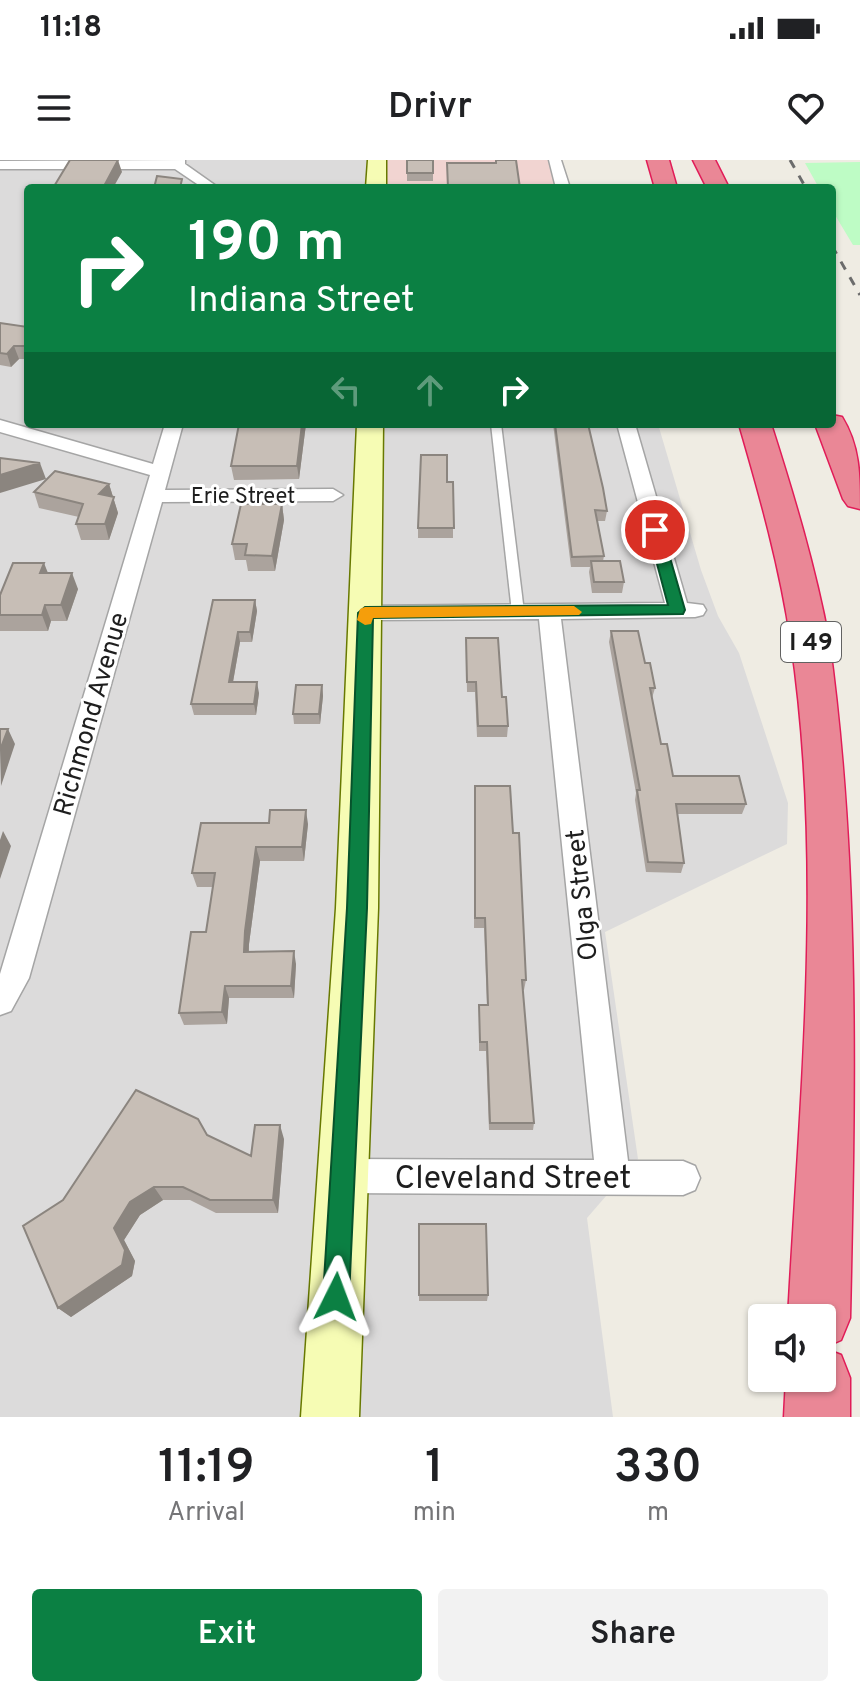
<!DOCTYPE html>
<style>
:root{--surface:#fff;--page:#f2f2f2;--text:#202124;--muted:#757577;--accent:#0b8043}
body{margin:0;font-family:Overpass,sans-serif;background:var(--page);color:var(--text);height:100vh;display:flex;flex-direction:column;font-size:30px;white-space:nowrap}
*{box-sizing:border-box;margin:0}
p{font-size:26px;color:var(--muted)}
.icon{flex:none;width:44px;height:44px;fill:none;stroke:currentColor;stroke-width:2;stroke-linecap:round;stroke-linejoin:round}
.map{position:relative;height:1257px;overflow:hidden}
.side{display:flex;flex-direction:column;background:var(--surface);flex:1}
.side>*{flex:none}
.top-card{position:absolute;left:24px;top:24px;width:812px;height:244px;border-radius:8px;box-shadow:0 2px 6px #0004;background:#0b8043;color:#fff;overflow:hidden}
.buttons{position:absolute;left:748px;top:1144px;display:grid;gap:16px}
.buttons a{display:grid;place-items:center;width:88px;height:88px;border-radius:8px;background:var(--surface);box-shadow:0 2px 6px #0004;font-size:40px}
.pin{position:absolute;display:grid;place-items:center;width:68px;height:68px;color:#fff;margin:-34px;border:4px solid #fff;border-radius:50%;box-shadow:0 2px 8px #0007}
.me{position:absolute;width:88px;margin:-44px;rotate:3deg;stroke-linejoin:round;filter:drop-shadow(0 0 6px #0008)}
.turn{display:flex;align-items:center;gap:28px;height:168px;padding:0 32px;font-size:36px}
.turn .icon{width:104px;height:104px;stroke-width:2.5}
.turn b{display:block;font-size:56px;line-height:68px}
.lanes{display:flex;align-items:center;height:76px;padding:0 32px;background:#0003;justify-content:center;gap:40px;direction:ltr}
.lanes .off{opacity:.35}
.eta{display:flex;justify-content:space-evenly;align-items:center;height:136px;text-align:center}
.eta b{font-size:48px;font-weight:600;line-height:56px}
.cta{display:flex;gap:16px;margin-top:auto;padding:16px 32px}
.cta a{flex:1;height:92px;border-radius:8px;background:var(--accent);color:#fff;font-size:32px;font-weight:600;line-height:92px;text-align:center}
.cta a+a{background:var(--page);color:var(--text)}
.status{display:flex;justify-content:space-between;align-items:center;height:56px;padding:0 40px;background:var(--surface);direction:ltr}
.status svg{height:22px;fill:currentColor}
header{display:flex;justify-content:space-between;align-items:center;height:104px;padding:0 32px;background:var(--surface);font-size:36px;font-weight:600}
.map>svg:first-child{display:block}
</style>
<div class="status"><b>11:18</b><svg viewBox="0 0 49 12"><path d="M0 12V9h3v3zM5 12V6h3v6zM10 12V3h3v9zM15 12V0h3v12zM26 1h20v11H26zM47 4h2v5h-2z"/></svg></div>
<header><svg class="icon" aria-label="menu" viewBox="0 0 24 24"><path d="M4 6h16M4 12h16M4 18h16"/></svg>Drivr<svg class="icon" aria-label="heart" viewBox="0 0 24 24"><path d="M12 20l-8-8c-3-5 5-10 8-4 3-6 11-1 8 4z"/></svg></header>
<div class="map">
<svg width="860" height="1257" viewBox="0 0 860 1257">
<rect width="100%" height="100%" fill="#efece3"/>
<!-- residential -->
<path fill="#dcdbdb" d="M 0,0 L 368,0 L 367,28 L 28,28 L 28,264 L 658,264 L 701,410 L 718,456 L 739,493 L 788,643 L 787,684 L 605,772 L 638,999 L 587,1058 L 613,1257 L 0,1257 Z"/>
<!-- commercial -->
<path fill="#f1d4d1" d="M 384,0 L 550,0 L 559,28 L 387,28 Z"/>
<!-- park -->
<path fill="#befcc5" d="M 860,2 L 860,85 L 853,85 L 832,50 L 832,28 L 819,28 L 805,3 Z"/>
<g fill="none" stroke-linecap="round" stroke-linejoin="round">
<!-- lane casing -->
<g stroke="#a5a5a5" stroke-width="3">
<path id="lane" d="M 491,264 L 501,264 L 524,452 L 518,456 L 512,452 Z"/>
</g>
<!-- street casing -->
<g stroke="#a5a5a5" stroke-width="3">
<path id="street" d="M 185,0 L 185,4 L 219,28 L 203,28 L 175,9 L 0,9 L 0,1 Z
M 549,0 L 561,0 L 570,28 L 556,28 Z
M 0,260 L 153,304 L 165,264 L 183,264 L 165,330 L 333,329 L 343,335 L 333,341 L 162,342 L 29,818 L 11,851 L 0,855 L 0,814 L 150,315 L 0,272 Z
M 617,264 L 635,264 L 687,443 L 703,445 L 706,450 L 703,455 L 695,457 L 561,459 L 628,1001 L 683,1001 L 695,1006 L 700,1018 L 695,1030 L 683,1035 L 342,1033 L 330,1028 L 325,1016 L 330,1004 L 342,999 L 594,1000 L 539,459 L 365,460 L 357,458 L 354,453 L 357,448 L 365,446 L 665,443 Z"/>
</g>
<!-- secondary casing -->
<g stroke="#687900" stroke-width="3">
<path id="secondary" d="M 368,0 L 386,0 L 386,28 L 366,28 Z
M 357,264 L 383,264 L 378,748 L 359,1257 L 301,1257 L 336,748 Z"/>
</g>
<!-- highway casing -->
<g stroke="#e11c58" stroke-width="3">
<path id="highway" d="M 647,0 L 669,0 L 677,28 L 655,28 Z
M 693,0 L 715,0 L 729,28 L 707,28 Z
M 832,255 L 842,257 C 860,286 860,316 860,349 L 848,346 L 843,339 L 815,264 L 832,264 Z
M 739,264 L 771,264 C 794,336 815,406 829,480 C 860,702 855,934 850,1158 L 841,1180 L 823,1188 L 841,1195 L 850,1218 L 850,1257 L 784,1257 L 786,1218 L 822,1218 L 822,1158 L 788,1158 C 800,934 824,705 791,482 C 780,407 760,336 739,264 Z"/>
</g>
<!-- lane -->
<use href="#lane" fill="#fff" fill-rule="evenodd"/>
<!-- street -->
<use href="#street" fill="#fff" fill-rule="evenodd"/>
<!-- secondary -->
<use href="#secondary" fill="#f6fcb4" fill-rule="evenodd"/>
<!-- highway -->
<use href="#highway" fill="#ea8796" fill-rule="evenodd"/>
<!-- rail -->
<path stroke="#6c6c6c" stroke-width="3" stroke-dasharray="9 9" stroke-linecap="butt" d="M 790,0 L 806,28
M 832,86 L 860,135"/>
</g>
<!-- wall -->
<path fill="#aba39d" d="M 407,0 L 433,0 L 433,21 L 407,21 Z
M 0,163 L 28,167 L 28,199 L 19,199 L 11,207 L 0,205 Z
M 239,264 L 306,264 L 299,319 L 234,320 L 231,306 Z
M 553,264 L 588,264 L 607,351 L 605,361 L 597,361 L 604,396 L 603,401 L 624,422 L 622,433 L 592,433 L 589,412 L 590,407 L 571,407 Z
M 447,322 L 453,322 L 453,378 L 418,378 L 418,368 Z
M 109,324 L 118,353 L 109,380 L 81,380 L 76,364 L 79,357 L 39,348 L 34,332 Z
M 282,344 L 284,360 L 275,411 L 248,411 L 246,400 L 235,400 L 232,384 Z
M 48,413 L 78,429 L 67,461 L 51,461 L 48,471 L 0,471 L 0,435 Z
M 255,440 L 257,451 L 252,482 L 240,482 L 233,522 L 259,533 L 256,555 L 194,555 L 191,544 Z
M 611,471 L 645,503 L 655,528 L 652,538 L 661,584 L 673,616 L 746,644 L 742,654 L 677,654 L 684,703 L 681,713 L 646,712 L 635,640 L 636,633 L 609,482 Z
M 466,478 L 502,537 L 508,566 L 507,577 L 477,577 L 475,532 L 467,532 Z
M 322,525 L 323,536 L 320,564 L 294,564 L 293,554 Z
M 475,636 L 513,673 L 526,820 L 524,830 L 522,830 L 534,963 L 533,970 L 489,970 L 486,891 L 479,891 L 479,845 L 487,845 L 484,768 L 474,768 Z
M 308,664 L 304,701 L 260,701 L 249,784 L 249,791 L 296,804 L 294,838 L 229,838 L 227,864 L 184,865 L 179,853 L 206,772 L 213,727 L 197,727 L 192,713 Z
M 207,975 L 251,996 L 284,979 L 278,1053 L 216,1053 L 190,1040 L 163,1040 L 140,1055 L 124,1080 L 135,1101 L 132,1116 L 71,1157 L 58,1148 L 23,1066 Z
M 419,1064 L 488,1135 L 487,1141 L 419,1141 Z"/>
<!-- shaded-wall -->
<path fill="#8b857f" d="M 118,0 L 122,12 L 113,28 L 103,28 Z
M 14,186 L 19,199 L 11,207 L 7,194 Z
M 302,264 L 306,264 L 299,319 L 297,306 Z
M 40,303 L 46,319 L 0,333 L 0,315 Z
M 109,324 L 118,353 L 109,380 L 105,364 L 99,334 Z
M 282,344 L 284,360 L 275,411 L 272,396 Z
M 44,403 L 50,418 L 40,413 Z
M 72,413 L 78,429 L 67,461 L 61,445 Z
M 255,440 L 257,451 L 252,482 L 250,472 Z
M 45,445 L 51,461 L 48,471 L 42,455 Z
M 238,472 L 240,482 L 231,533 L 229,522 Z
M 257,522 L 259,533 L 256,555 L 254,544 Z
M 322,525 L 323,536 L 320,564 L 319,554 Z
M 8,569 L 15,584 L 1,626 L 0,590 Z
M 306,650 L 308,664 L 304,701 L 302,687 Z
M 3,671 L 11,686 L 0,719 L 0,680 Z
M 256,687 L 260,701 L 249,784 L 248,805 L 244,792 L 245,771 Z
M 294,791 L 296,804 L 294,838 L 291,826 Z
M 225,826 L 229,838 L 227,864 L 222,852 Z
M 280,965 L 284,979 L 278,1053 L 273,1040 Z
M 154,1027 L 163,1040 L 140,1055 L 124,1080 L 135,1101 L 132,1116 L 71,1157 L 58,1148 L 114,1068 L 130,1042 Z"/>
<!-- building -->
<path fill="#c7beb6" stroke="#8b857f" stroke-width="2" d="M 70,0 L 118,0 L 103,28 L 53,28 Z
M 407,0 L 433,0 L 433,13 L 407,13 Z
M 496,0 L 516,0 L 520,28 L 448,28 L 447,3 L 496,3 Z
M 157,16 L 182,19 L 180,28 L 154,28 Z
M 0,163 L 28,167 L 28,186 L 14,186 L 7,194 L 0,193 Z
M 239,264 L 302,264 L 297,306 L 231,306 Z
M 555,264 L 588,264 L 603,328 L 607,351 L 595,350 L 604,396 L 572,397 Z
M 421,295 L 447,295 L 447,322 L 453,322 L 454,368 L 418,368 Z
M 0,298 L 40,303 L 0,315 Z
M 55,311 L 109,324 L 99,334 L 114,337 L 105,364 L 76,364 L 83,344 L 34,332 Z
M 241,344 L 282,344 L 272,396 L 245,395 L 247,384 L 232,384 Z
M 591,401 L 620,401 L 624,422 L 594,422 Z
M 13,403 L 44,403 L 40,413 L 72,413 L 61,445 L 45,445 L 42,455 L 0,455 L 0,435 Z
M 213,440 L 255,440 L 250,472 L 238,472 L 229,522 L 257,522 L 254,544 L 191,544 Z
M 611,471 L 638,471 L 645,503 L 650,503 L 655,528 L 650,528 L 661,584 L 667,584 L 673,616 L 739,616 L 746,644 L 676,644 L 684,703 L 648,702 L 637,630 L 640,630 Z
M 466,478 L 498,478 L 502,537 L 506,537 L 508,566 L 478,566 L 476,522 L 467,522 Z
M 296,525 L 322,525 L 319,554 L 293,554 Z
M 0,569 L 8,569 L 0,590 Z
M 475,626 L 510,626 L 513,673 L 519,673 L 526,820 L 522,820 L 534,963 L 490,963 L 487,882 L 480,882 L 479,845 L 488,845 L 485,758 L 475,758 Z
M 270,650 L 306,650 L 302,687 L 256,687 L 245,771 L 244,792 L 294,791 L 291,826 L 225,826 L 222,852 L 179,853 L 191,772 L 206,772 L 215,713 L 192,713 L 201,663 L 269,663 Z
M 136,930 L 198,959 L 207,975 L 251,996 L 255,965 L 280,965 L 273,1040 L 210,1040 L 183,1027 L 154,1027 L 130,1042 L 114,1068 L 125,1090 L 122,1105 L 58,1148 L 23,1066 L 63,1040 Z
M 419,1064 L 486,1064 L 488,1135 L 419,1135 Z"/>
<!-- route -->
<path fill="#0b8043" stroke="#07532c" stroke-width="2" d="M 655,366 L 662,370 L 685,450 L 683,454 L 373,458 L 367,748 L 349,1137 L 345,1146 L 336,1150 L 327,1146 L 323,1137 L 347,748 L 358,453 L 365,447 L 668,445 L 648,370 Z"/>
<!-- slow -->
<path fill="#f59e0b" d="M 574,446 L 582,452 L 579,455 L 373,458 L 371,464 L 365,465 L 357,460 L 360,449 L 365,447 Z"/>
<g text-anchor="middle" stroke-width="6" stroke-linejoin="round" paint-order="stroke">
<!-- far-street labels -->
<g font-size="22" fill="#1e1e1e" stroke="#fff">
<text x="243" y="343">Erie Street</text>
</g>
<!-- shield labels -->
<rect fill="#fff" stroke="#626262" stroke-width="2" x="781" y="462" width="60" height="40" rx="6"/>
<g font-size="24" font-weight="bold" fill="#1e1e1e">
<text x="811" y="490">I 49</text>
</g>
<!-- street labels -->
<g font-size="26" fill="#1e1e1e" stroke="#fff">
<text transform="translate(90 554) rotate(-74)" y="9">Richmond Avenue</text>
<text transform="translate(581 735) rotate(-96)" y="9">Olga Street</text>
</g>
<!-- near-street labels -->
<g font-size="32" fill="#1e1e1e" stroke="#fff">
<text x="513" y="1028">Cleveland Street</text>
</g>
</g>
</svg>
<div class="buttons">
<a><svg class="icon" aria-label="sound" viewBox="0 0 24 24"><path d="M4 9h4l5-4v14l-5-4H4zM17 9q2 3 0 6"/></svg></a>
</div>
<div class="pin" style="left:655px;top:370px;background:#d93025"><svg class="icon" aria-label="arrive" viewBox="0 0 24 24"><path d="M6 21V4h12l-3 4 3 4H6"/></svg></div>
<svg class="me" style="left:336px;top:1137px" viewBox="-20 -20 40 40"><path d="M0-17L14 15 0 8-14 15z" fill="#0b8043" stroke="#fff" stroke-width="4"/></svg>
<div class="top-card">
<div class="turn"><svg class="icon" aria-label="right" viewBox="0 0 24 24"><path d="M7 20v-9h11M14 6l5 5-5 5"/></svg><div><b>190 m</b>Indiana Street</div></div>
<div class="lanes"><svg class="icon off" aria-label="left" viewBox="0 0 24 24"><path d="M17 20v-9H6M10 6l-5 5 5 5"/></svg><svg class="icon off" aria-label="ahead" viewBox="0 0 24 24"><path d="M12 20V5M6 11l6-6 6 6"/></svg><svg class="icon" aria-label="right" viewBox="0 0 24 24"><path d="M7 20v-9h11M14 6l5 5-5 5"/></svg></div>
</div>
</div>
<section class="side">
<div class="eta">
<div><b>11:19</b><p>Arrival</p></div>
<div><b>1</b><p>min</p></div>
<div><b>330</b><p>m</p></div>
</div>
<div class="cta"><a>Exit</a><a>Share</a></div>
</section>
